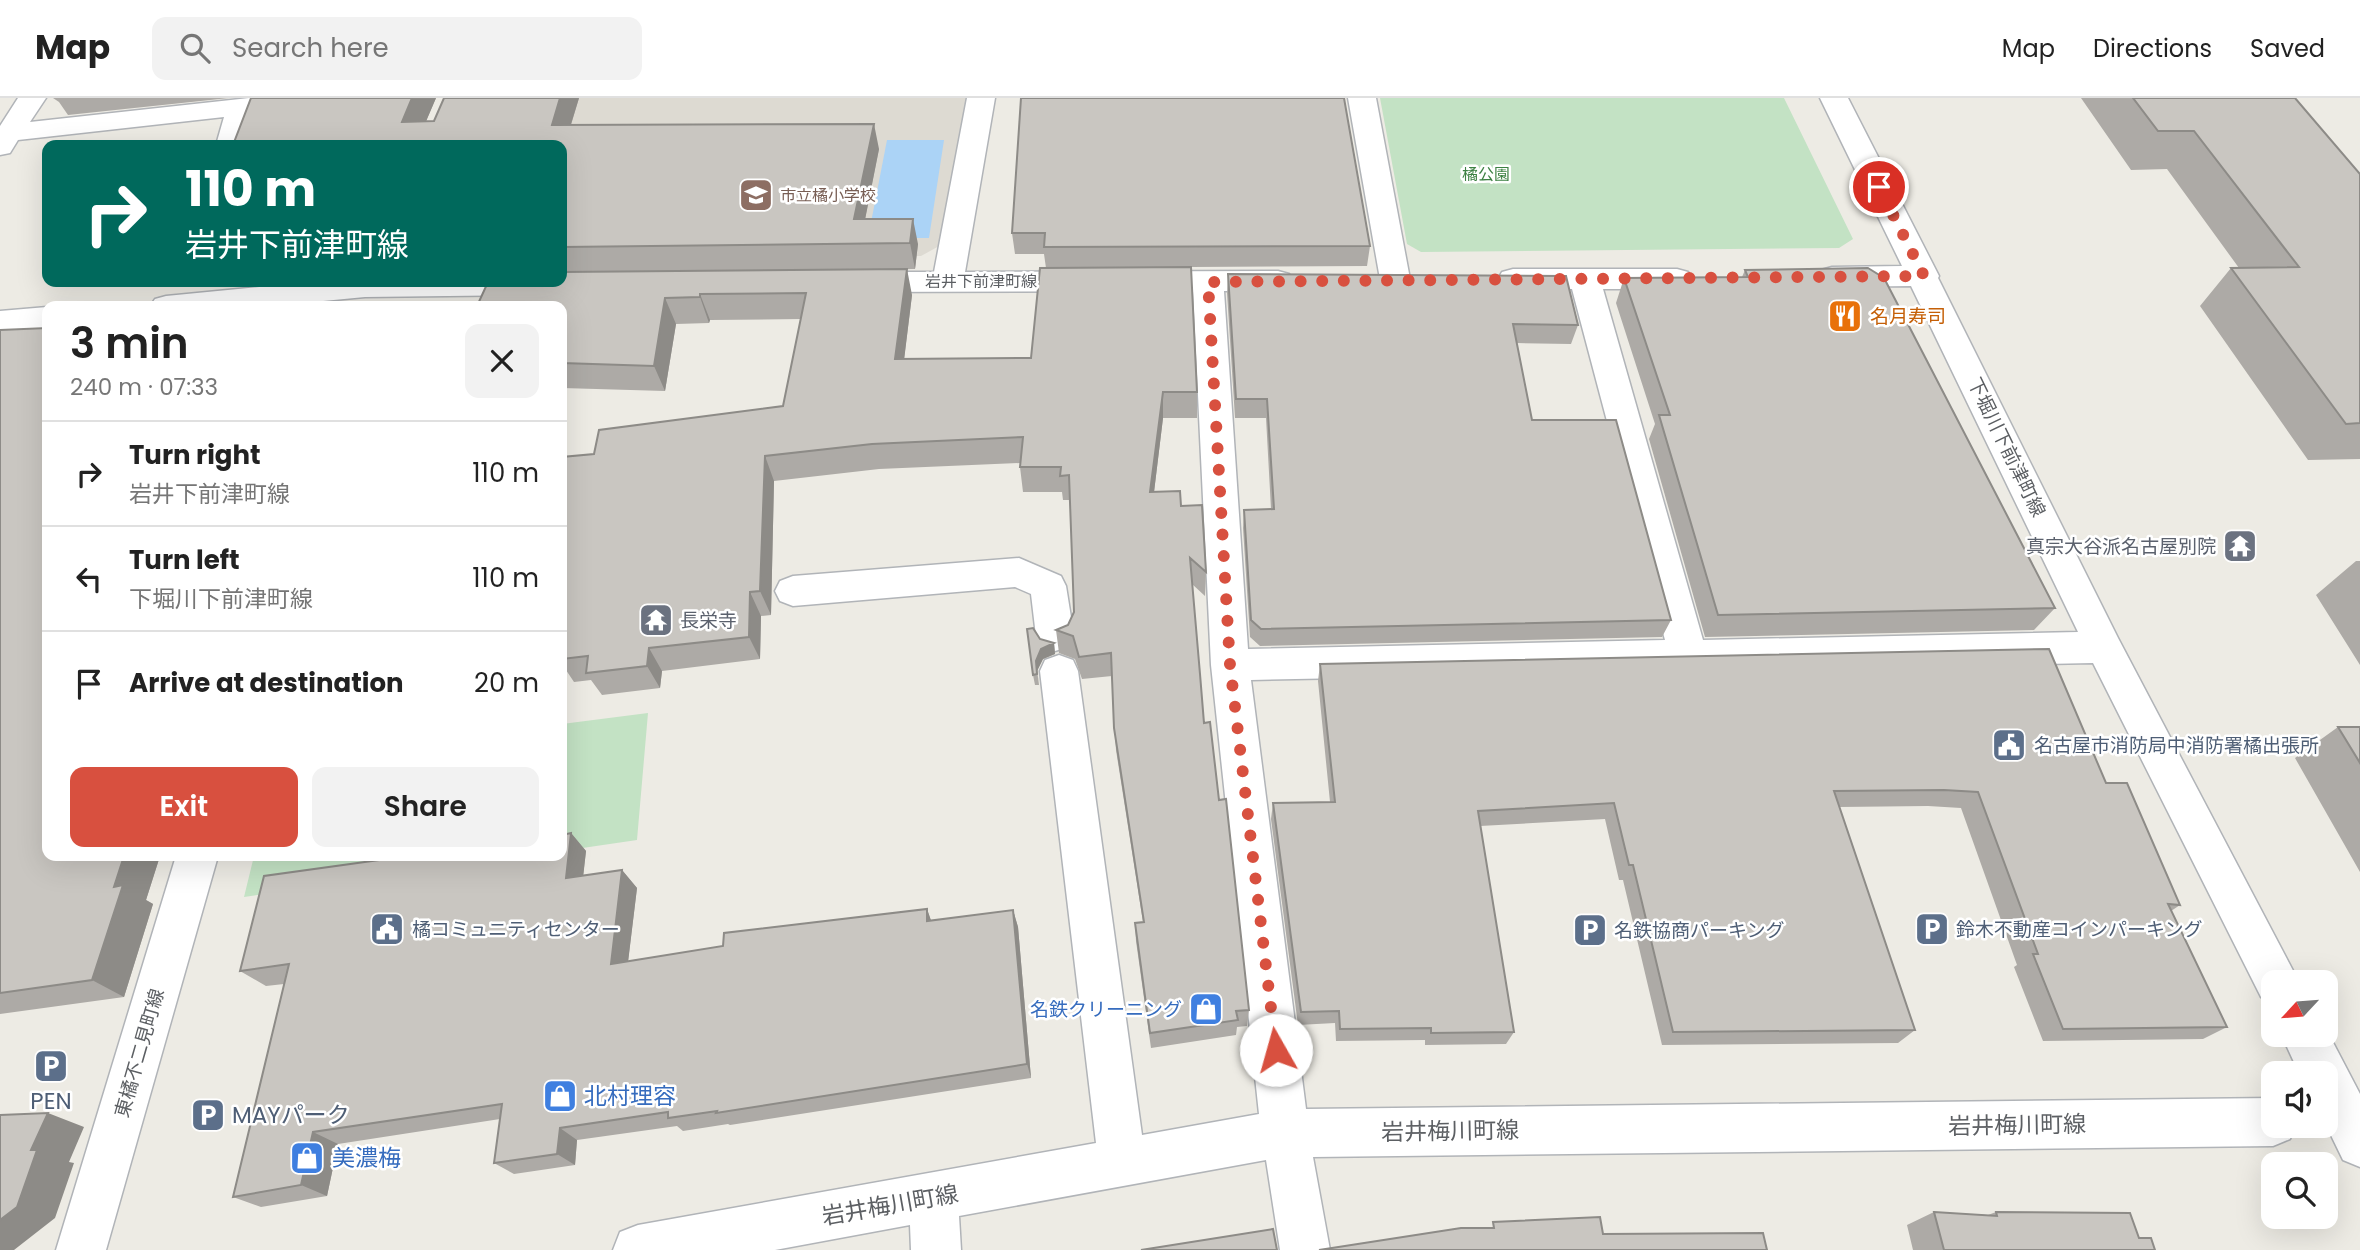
<!DOCTYPE html>
<meta charset="utf-8">
<style>
:root{--surface:#fff;--page:#f2f2f2;--text:#222;--muted:#767676;--line:#e0e0e0;--accent:#d8503f}
body{margin:0;font-family:Poppins,"Noto Sans JP",sans-serif;background:var(--page);color:var(--text);height:100vh;display:flex;flex-direction:column;font-size:26px;white-space:nowrap}
*{box-sizing:border-box;margin:0}
p{font-size:23px;color:var(--muted)}
.icon{flex:none;width:38px;height:38px;fill:none;stroke:currentColor;stroke-width:2;stroke-linecap:round;stroke-linejoin:round}
.map{position:relative;flex:1;overflow:hidden}
.side{position:absolute;left:42px;top:203px;width:525px;height:560px;display:flex;flex-direction:column;background:var(--surface);border-radius:14px;box-shadow:0 7px 28px #0002}
.side>*{flex:none}
.banner{position:absolute;left:42px;top:42px;width:525px;height:147px;border-radius:14px;box-shadow:0 7px 28px #0002;background:#00695c;color:#fff;overflow:hidden}
.needle{width:46px;rotate:244deg}
.tools{position:absolute;left:2261px;top:872px;display:grid;gap:14px}
.tools a{display:grid;place-items:center;width:77px;height:77px;border-radius:14px;background:var(--surface);box-shadow:0 7px 28px #0002;font-size:35px}
.pin{position:absolute;display:grid;place-items:center;width:60px;height:60px;color:#fff;margin:-30px;border:4px solid #fff;border-radius:50%;box-shadow:0 2px 7px #0007}
.me{position:absolute;width:77px;margin:-38px;rotate:353deg;stroke-linejoin:round;filter:drop-shadow(0 0 5px #0008)}
.turn{display:flex;align-items:center;gap:24px;height:147px;padding:0 28px;font-size:32px}
.turn .icon{width:91px;height:91px;stroke-width:2.5}
.turn b{display:block;font-size:49px;line-height:60px}
.round{display:grid;place-items:center;flex:none;width:74px;height:74px;border-radius:14px;background:var(--page)}
.head{display:flex;align-items:center;justify-content:space-between;height:119px;padding:0 28px}
h1{font-size:42px;font-weight:600;line-height:52px}
.action{display:flex;gap:14px;margin-top:auto;padding:14px 28px}
.action a{flex:1;height:80px;border-radius:14px;background:var(--accent);color:#fff;font-size:28px;font-weight:600;line-height:80px;text-align:center}
.action a+a{background:var(--page);color:var(--text)}
ul{padding:0;list-style:none}
li{display:flex;align-items:center;gap:21px;height:105px;padding:0 28px;border-top:2px solid var(--line)}
li div{flex:1}
li b{display:block;font-size:26px}
li em{font-style:normal}
header{display:flex;align-items:center;gap:42px;box-sizing:border-box;height:98px;padding:0 35px;background:var(--surface);border-bottom:2px solid var(--line)}
header strong{font-size:33px}
nav{display:flex;gap:38px;margin-inline-start:auto;font-size:24px}
.search{width:490px;height:63px;background:var(--page);display:flex;align-items:center;gap:18px;box-sizing:border-box;padding:0 24px;border-radius:14px;color:var(--muted);font-size:26px}
.map>svg:first-child{display:block}
</style>
<header>
<strong>Map</strong>
<div class="search"><svg class="icon" aria-label="search" viewBox="0 0 24 24"><circle cx="10" cy="10" r="6"/><path d="M15 15l6 6"/></svg>Search here</div>
<nav><a>Map</a><a>Directions</a><a>Saved</a></nav>
</header>
<div class="map">
<svg width="2360" height="1152" viewBox="0 0 2360 1152">
<rect width="100%" height="100%" fill="#edebe4"/>
<!-- education -->
<path fill="#dddad2" d="M 481,0 L 966,0 L 941,147 L 921,158 L 562,158 L 562,47 L 460,47 Z"/>
<!-- green -->
<path fill="#c3e2c4" d="M 1380,0 L 1784,0 L 1853,141 L 1839,150 L 1421,154 L 1407,146 Z
M 648,615 L 637,742 L 562,753 L 562,626 Z
M 254,758 L 530,758 L 244,799 Z"/>
<!-- water -->
<path fill="#abd3f6" d="M 887,42 L 944,42 L 929,140 L 868,140 Z"/>
<g fill="none" stroke-linecap="round" stroke-linejoin="round">
<!-- minor casing -->
<g stroke="#b1b4b8" stroke-width="3">
<path id="minor" d="M 18,0 L 46,0 L 30,24 L 249,0 L 336,0 L 332,6 L 322,8 L 252,16 L 244,47 L 216,47 L 224,19 L 18,42 L 10,55 L 0,57 L 0,28 Z
M 967,0 L 995,0 L 965,174 L 1278,173 L 1289,176 L 1293,183 L 1289,190 L 1278,193 L 1224,193 L 1248,551 L 1665,542 L 1572,191 L 1513,191 L 1502,188 L 1498,181 L 1502,174 L 1513,171 L 1677,171 L 1688,174 L 1692,181 L 1688,188 L 1677,191 L 1603,191 L 1703,542 L 2078,534 L 1911,188 L 1832,189 L 1821,186 L 1817,179 L 1821,172 L 1832,169 L 1902,168 L 1820,0 L 1848,0 L 1939,178 L 1938,180 L 2118,540 L 2299,884 L 2273,884 L 2273,904 L 2261,899 L 2093,565 L 1251,582 L 1306,1011 L 2273,1000 L 2273,1027 L 2295,1027 L 2290,1041 L 2273,1048 L 1313,1059 L 1330,1152 L 1280,1152 L 1266,1062 L 959,1118 L 961,1152 L 911,1152 L 910,1127 L 775,1152 L 613,1152 L 620,1134 L 638,1127 L 1096,1045 L 1040,573 L 1045,562 L 1059,557 L 1073,562 L 1078,573 L 1142,1037 L 1259,1016 L 1211,567 L 1193,193 L 859,194 L 848,191 L 844,184 L 848,177 L 859,174 L 934,174 Z
M 1348,0 L 1376,0 L 1410,181 L 1406,188 L 1395,191 L 1384,188 L 1380,181 Z
M 312,184 L 552,184 L 554,187 L 550,194 L 539,197 L 365,199 L 271,208 L 150,208 L 155,201 L 166,198 Z
M 47,209 L 47,231 L 0,235 L 0,213 Z
M 1019,460 L 1061,478 L 1066,488 L 1074,538 L 1068,549 L 1055,553 L 1042,549 L 1036,538 L 1031,496 L 1015,489 L 793,508 L 780,503 L 775,493 L 780,483 L 793,478 Z
M 176,758 L 218,758 L 106,1152 L 56,1152 Z
M 2326,931 L 2360,996 L 2360,1069 L 2343,1062 L 2326,1027 L 2326,975 L 2299,975 L 2281,936 L 2326,936 Z"/>
</g>
<!-- minor -->
<use href="#minor" fill="#fff" fill-rule="evenodd"/>
</g>
<!-- wall -->
<path fill="#adaaa6" d="M 53,0 L 229,0 L 68,17 L 59,4 Z
M 251,0 L 436,0 L 426,23 L 434,23 L 579,0 L 571,27 L 879,51 L 865,121 L 918,146 L 915,171 L 733,173 L 912,197 L 904,261 L 1031,260 L 1046,170 L 1044,156 L 1015,156 L 1012,135 L 1021,0 L 1370,148 L 1367,168 L 1191,169 L 1197,294 L 1197,320 L 1163,320 L 1154,394 L 1181,408 L 1206,474 L 1205,498 L 1192,486 L 1204,625 L 1219,702 L 1249,912 L 1247,928 L 1237,929 L 1236,937 L 1151,950 L 1136,843 L 1135,825 L 1143,824 L 1116,652 L 1112,578 L 1082,581 L 1075,561 L 1059,555 L 1056,532 L 1068,527 L 1074,514 L 1070,402 L 1063,402 L 1062,394 L 1023,394 L 1020,369 L 1020,365 L 879,371 L 774,383 L 771,517 L 761,518 L 760,561 L 662,573 L 660,590 L 602,597 L 591,582 L 574,584 L 562,566 L 562,359 L 594,356 L 783,308 L 801,221 L 710,222 L 709,225 L 676,226 L 665,293 L 562,290 L 562,47 Z
M 2081,0 L 2295,0 L 2360,76 L 2360,361 L 2308,362 L 2200,208 L 2231,170 L 2239,170 L 2167,71 L 2131,72 Z
M 1745,172 L 2055,510 L 2034,532 L 1705,539 L 1649,341 L 1655,326 L 1616,205 L 1624,180 L 1742,179 Z
M 1228,176 L 1578,227 L 1571,246 L 1517,245 L 1532,322 L 1671,522 L 1662,539 L 1260,548 L 1250,539 L 1243,430 L 1244,412 L 1271,411 L 1266,320 L 1235,320 L 1227,195 Z
M 0,232 L 47,758 L 160,758 L 146,802 L 153,806 L 124,899 L 0,916 Z
M 2356,463 L 2360,463 L 2360,567 L 2316,497 Z
M 1040,541 L 1054,545 L 1055,556 L 1043,561 L 1037,573 L 1039,587 L 1035,587 L 1033,577 Z
M 1320,566 L 2106,685 L 2180,807 L 2171,813 L 2227,929 L 2203,941 L 2043,943 L 2014,869 L 2017,867 L 1961,710 L 1928,708 L 1839,709 L 1915,932 L 1898,945 L 1662,947 L 1623,782 L 1619,782 L 1605,721 L 1480,728 L 1514,934 L 1506,946 L 1425,947 L 1425,942 L 1336,943 L 1335,925 L 1298,927 L 1271,721 L 1273,705 L 1330,704 L 1318,583 Z
M 2338,629 L 2360,629 L 2360,774 L 2295,660 Z
M 571,735 L 586,753 L 583,778 L 622,772 L 637,790 L 628,863 L 723,848 L 927,811 L 931,823 L 1013,812 L 1018,829 L 1031,980 L 730,1027 L 728,1026 L 683,1033 L 677,1028 L 577,1042 L 575,1067 L 514,1076 L 494,1065 L 500,1021 L 338,1046 L 327,1098 L 261,1109 L 233,1099 L 284,886 L 266,888 L 240,873 Z
M 1934,1114 L 1988,1117 L 1996,1114 L 2139,1140 L 2155,1152 L 1913,1152 L 1907,1127 Z"/>
<!-- shaded-wall -->
<path fill="#8d8b87" d="M 412,0 L 436,0 L 416,47 L 402,24 Z
M 560,0 L 579,0 L 563,52 L 552,27 Z
M 874,26 L 879,51 L 860,147 L 854,121 Z
M 913,121 L 918,146 L 915,171 L 910,145 Z
M 907,171 L 912,197 L 901,287 L 895,261 Z
M 700,196 L 710,222 L 709,225 L 700,199 Z
M 665,200 L 676,226 L 665,293 L 654,268 Z
M 1163,294 L 1163,320 L 1151,419 L 1150,394 Z
M 765,358 L 774,383 L 771,517 L 760,493 Z
M 750,494 L 761,518 L 760,561 L 749,539 Z
M 1054,545 L 1055,556 L 1043,561 L 1037,573 L 1039,587 L 1036,563 L 1041,551 Z
M 649,550 L 662,573 L 660,590 L 647,568 Z
M 571,735 L 586,753 L 581,798 L 566,780 Z
M 124,758 L 160,758 L 146,802 L 153,806 L 124,899 L 92,882 L 114,789 Z
M 622,772 L 637,790 L 626,881 L 611,866 Z
M 927,811 L 933,828 L 927,823 Z
M 1013,812 L 1018,829 L 1031,980 L 1027,966 Z
M 48,1015 L 84,1029 L 69,1064 L 74,1065 L 55,1120 L 14,1152 L 0,1152 L 0,1122 Z
M 560,1030 L 577,1042 L 575,1067 L 557,1056 Z
M 313,1034 L 338,1046 L 327,1098 L 301,1087 Z"/>
<!-- building -->
<path fill="#c9c6c1" stroke="#8d8b87" stroke-width="2" d="M 251,0 L 412,0 L 402,24 L 434,23 L 444,0 L 560,0 L 552,27 L 874,26 L 854,121 L 913,121 L 910,145 L 562,149 L 562,47 L 233,47 Z
M 1021,0 L 1344,0 L 1370,148 L 1044,149 L 1045,135 L 1012,135 Z
M 2133,0 L 2295,0 L 2360,76 L 2360,325 L 2346,326 L 2231,170 L 2299,169 L 2194,33 L 2158,33 Z
M 1191,169 L 1197,294 L 1163,294 L 1150,394 L 1180,393 L 1181,408 L 1202,407 L 1206,474 L 1190,460 L 1200,576 L 1204,625 L 1210,624 L 1219,702 L 1226,701 L 1249,912 L 1236,913 L 1238,922 L 1150,935 L 1135,825 L 1144,824 L 1114,630 L 1111,555 L 1079,559 L 1073,538 L 1056,532 L 1068,527 L 1074,514 L 1069,377 L 1060,378 L 1061,369 L 1020,369 L 1023,339 L 872,346 L 765,358 L 760,493 L 750,494 L 749,539 L 649,550 L 647,568 L 586,575 L 588,558 L 562,561 L 562,539 L 564,521 L 562,521 L 562,359 L 594,356 L 599,332 L 783,308 L 806,195 L 700,196 L 700,199 L 665,200 L 654,268 L 562,265 L 562,208 L 477,208 L 488,184 L 562,184 L 562,174 L 907,171 L 895,261 L 1031,260 L 1040,170 Z
M 1868,170 L 1884,180 L 2055,510 L 1718,517 L 1659,317 L 1670,317 L 1624,180 L 1748,179 L 1745,172 Z
M 1228,176 L 1566,178 L 1578,227 L 1513,226 L 1532,322 L 1616,322 L 1671,522 L 1261,531 L 1251,522 L 1244,412 L 1274,411 L 1267,301 L 1236,301 Z
M 47,230 L 47,758 L 124,758 L 114,789 L 123,787 L 92,882 L 0,895 L 0,232 Z
M 1033,530 L 1040,541 L 1054,545 L 1041,551 L 1036,563 L 1037,576 L 1033,577 L 1027,531 Z
M 2049,551 L 2106,685 L 2127,685 L 2180,807 L 2168,806 L 2227,929 L 2063,931 L 2033,856 L 2038,856 L 1978,694 L 1944,692 L 1834,693 L 1915,932 L 1673,934 L 1633,767 L 1629,767 L 1614,705 L 1478,713 L 1514,934 L 1431,935 L 1431,930 L 1340,931 L 1339,913 L 1301,914 L 1273,705 L 1335,704 L 1320,566 Z
M 2338,629 L 2360,629 L 2360,665 Z
M 571,735 L 566,780 L 622,772 L 611,866 L 723,848 L 724,835 L 927,811 L 927,823 L 1013,812 L 1027,966 L 716,1015 L 717,1013 L 668,1020 L 668,1014 L 560,1030 L 557,1056 L 494,1065 L 502,1006 L 313,1034 L 301,1087 L 233,1099 L 289,866 L 240,873 L 264,778 L 408,758 L 562,758 L 562,737 Z
M 48,1015 L 31,1052 L 37,1052 L 17,1109 L 0,1122 L 0,1017 Z
M 1934,1114 L 1997,1118 L 1996,1114 L 2130,1115 L 2139,1140 L 2151,1140 L 2155,1152 L 1944,1152 Z
M 1600,1119 L 1603,1136 L 1763,1135 L 1767,1152 L 1319,1152 L 1461,1130 L 1494,1130 L 1493,1124 Z
M 1273,1131 L 1277,1152 L 1141,1152 Z"/>
<g fill="none" stroke-linecap="round" stroke-linejoin="round">
<!-- route -->
<path stroke="#d8503f" stroke-width="12" stroke-dasharray="0 21.6" d="M 1276,952 L 1230,567 L 1208,184 L 1924,178 L 1879,89"/>
</g>
<!-- icons -->
<defs>
<g id="school-square" transform="scale(1.75)"><rect x="-9" y="-9" width="18" height="18" rx="4" fill="#8d6e63" stroke="#fff"/><path d="M0-5L7-2L0 1L-7-2ZM-4 1L0 2.5L4 1V4Q0 6-4 4Z" fill="#fff"/></g>
<g id="restaurant-square" transform="scale(1.75)"><rect x="-9" y="-9" width="18" height="18" rx="4" fill="#e8710a" stroke="#fff"/><path d="M-5-6h1v4h1v-4h1v4h1v-4h1v5L-1.5 .5V6h-2V.5L-5-1ZM5-6V6H3V1.5H1.5Q1.5-4 5-6Z" fill="#fff"/></g>
<g id="temple-square" transform="scale(1.75)"><rect x="-9" y="-9" width="18" height="18" rx="4" fill="#6b7280" stroke="#fff"/><path d="M0-6L5-2H3V0L6.5 2.5H4V6H1.5V3h-3V6H-4V2.5H-6.5L-3 0V-2H-5Z" fill="#fff"/></g>
<g id="civic-square" transform="scale(1.75)"><rect x="-9" y="-9" width="18" height="18" rx="4" fill="#5c6f8a" stroke="#fff"/><path d="M-.6-6.5H3V-4.5H.6V-3L4-1V1h2V6H-6V1h2V-1L-.6-3ZM-1.2 2.5V6h2.4V2.5Z" fill="#fff"/></g>
<g id="parking-square" transform="scale(1.75)"><rect x="-9" y="-9" width="18" height="18" rx="4" fill="#5c6f8a" stroke="#fff"/><path d="M-3.5-5.5H1a3.5 3.5 0 0 1 0 7H-1V5.5H-3.5ZM-1-3.4V-.6H.8a1.4 1.4 0 0 0 0-2.8Z" fill="#fff"/></g>
<g id="shop-square" transform="scale(1.75)"><rect x="-9" y="-9" width="18" height="18" rx="4" fill="#3f7fe0" stroke="#fff"/><path d="M-5-2.5h2.3a2.7 3.5 0 0 1 5.4 0H5L5.5 6h-11ZM-1.5-2.5h3a1.5 2.3 0 0 0-3 0Z" fill="#fff"/></g>
</defs>
<g fill-rule="evenodd">
<use href="#school-square" x="756" y="97"/>
<use href="#restaurant-square" x="1845" y="218"/>
<use href="#temple-square" x="2240" y="448"/>
<use href="#temple-square" x="656" y="522"/>
<use href="#civic-square" x="2009" y="647"/>
<use href="#civic-square" x="387" y="831"/>
<use href="#parking-square" x="1932" y="831"/>
<use href="#parking-square" x="1590" y="832"/>
<use href="#shop-square" x="1206" y="911"/>
<use href="#parking-square" x="51" y="968"/>
<use href="#shop-square" x="560" y="998"/>
<use href="#parking-square" x="208" y="1017"/>
<use href="#shop-square" x="307" y="1060"/>
</g>
<g text-anchor="middle" stroke-width="5" stroke-linejoin="round" paint-order="stroke">
<!-- far-park labels -->
<g font-size="16" fill="#3d8143" stroke="#fff">
<text x="1486" y="82">橘公園</text>
</g>
<!-- far-education labels -->
<g font-size="16" fill="#785e54" stroke="#fff" text-anchor="start">
<text x="780" y="103">市立橘小学校</text>
</g>
<!-- far-street labels -->
<g font-size="16" fill="#5c5f63" stroke="#fff">
<text x="981" y="189">岩井下前津町線</text>
</g>
<!-- food labels -->
<g font-size="19" fill="#c56008" stroke="#fff" text-anchor="start">
<text x="1870" y="225">名月寿司</text>
</g>
<!-- street labels -->
<g font-size="19" fill="#5c5f63" stroke="#fff">
<text transform="translate(2007 349) rotate(64)" y="7">下堀川下前津町線</text>
<text transform="translate(139 955) rotate(-74)" y="7">東橘不二見町線</text>
</g>
<!-- worship labels -->
<g font-size="19" fill="#5b616d" stroke="#fff" text-anchor="end">
<text x="2216" y="455">真宗大谷派名古屋別院</text>
<text x="680" y="529" text-anchor="start">長栄寺</text>
</g>
<!-- service labels -->
<g font-size="19" fill="#4e5e75" stroke="#fff" text-anchor="start">
<text x="2034" y="654">名古屋市消防局中消防署橘出張所</text>
<text x="412" y="838">橘コミュニティセンター</text>
<text x="1956" y="838">鈴木不動産コインパーキング</text>
<text x="1614" y="839">名鉄協商パーキング</text>
</g>
<!-- shop labels -->
<g font-size="19" fill="#366cbe" stroke="#fff" text-anchor="end">
<text x="1182" y="918">名鉄クリーニング</text>
</g>
<!-- near-shop labels -->
<g font-size="23" fill="#366cbe" stroke="#fff" text-anchor="start">
<text x="584" y="1006">北村理容</text>
<text x="332" y="1068">美濃梅</text>
</g>
<!-- near-service labels -->
<g font-size="23" fill="#4e5e75" stroke="#fff">
<text x="51" y="1011">PEN</text>
<text x="232" y="1025" text-anchor="start">MAYパーク</text>
</g>
<!-- near-street labels -->
<g font-size="23" fill="#5c5f63" stroke="#fff">
<text transform="translate(2017 1027) rotate(-1)" y="8">岩井梅川町線</text>
<text transform="translate(1450 1033) rotate(-1)" y="8">岩井梅川町線</text>
<text transform="translate(890 1107) rotate(-10)" y="8">岩井梅川町線</text>
</g>
</g>
</svg>
<div class="tools">
<a><svg class="needle" viewBox="-14 -14 28 28"><path d="M0-13l5 13h-10z" fill="#e53935"/><path d="M0 13l5-13h-10z" fill="#767676"/></svg></a>
<a><svg class="icon" aria-label="sound" viewBox="0 0 24 24"><path d="M4 9h4l5-4v14l-5-4H4zM17 9q2 3 0 6"/></svg></a>
<a><svg class="icon" aria-label="search" viewBox="0 0 24 24"><circle cx="10" cy="10" r="6"/><path d="M15 15l6 6"/></svg></a>
</div>
<div class="pin" style="left:1879px;top:89px;background:#d93025"><svg class="icon" aria-label="arrive" viewBox="0 0 24 24"><path d="M6 21V4h12l-3 4 3 4H6"/></svg></div>
<svg class="me" style="left:1276px;top:952px" viewBox="-20 -20 40 40"><circle r="19" fill="#fff"/><path d="M0-13L10 11 0 6-10 11z" fill="#d8503f"/></svg>
<div class="banner">
<div class="turn"><svg class="icon" aria-label="right" viewBox="0 0 24 24"><path d="M7 20v-9h11M14 6l5 5-5 5"/></svg><div><b>110 m</b>岩井下前津町線</div></div>
</div>
<section class="side">
<div class="head"><div><h1>3 min</h1><p>240 m · 07:33</p></div><a class="round"><svg class="icon" aria-label="close" viewBox="0 0 24 24"><path d="M6 6l12 12M18 6L6 18"/></svg></a></div>
<ul>
<li><svg class="icon" aria-label="right" viewBox="0 0 24 24"><path d="M7 20v-9h11M14 6l5 5-5 5"/></svg><div><b>Turn right</b><p>岩井下前津町線</p></div><em>110 m</em></li>
<li><svg class="icon" aria-label="left" viewBox="0 0 24 24"><path d="M17 20v-9H6M10 6l-5 5 5 5"/></svg><div><b>Turn left</b><p>下堀川下前津町線</p></div><em>110 m</em></li>
<li><svg class="icon" aria-label="arrive" viewBox="0 0 24 24"><path d="M6 21V4h12l-3 4 3 4H6"/></svg><div><b>Arrive at destination</b></div><em>20 m</em></li>
</ul>
<div class="action"><a>Exit</a><a>Share</a></div>
</section>
</div>
